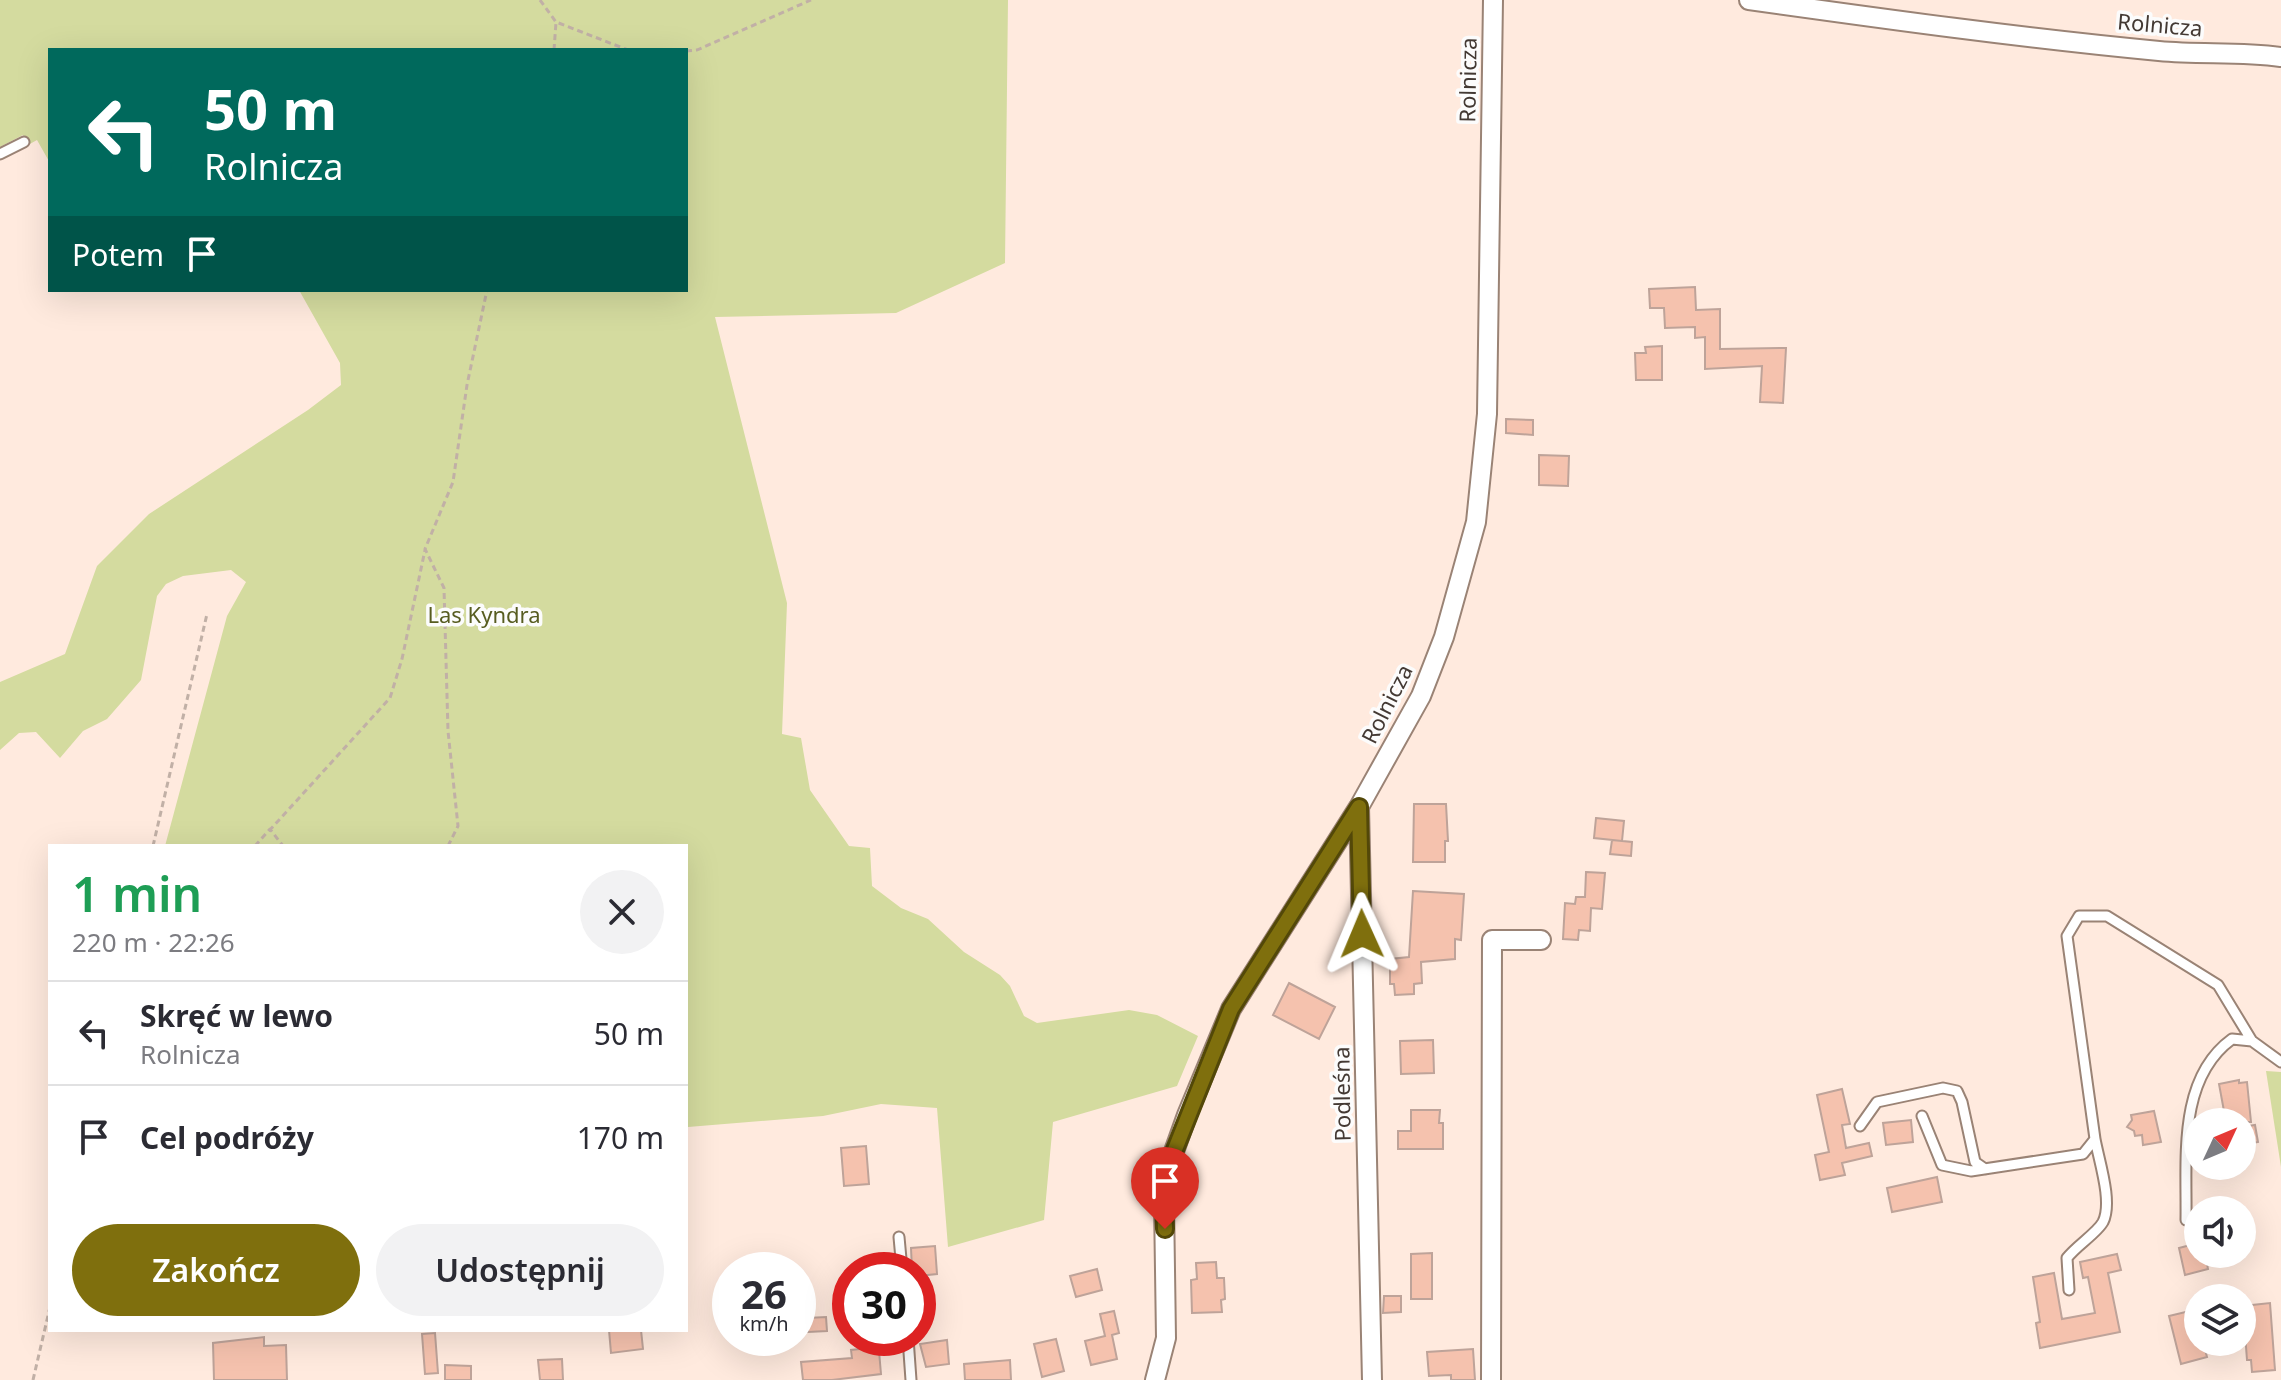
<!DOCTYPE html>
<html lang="pl">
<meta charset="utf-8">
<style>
:root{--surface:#fff;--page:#f2f2f3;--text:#2b2b33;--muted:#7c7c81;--line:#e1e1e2;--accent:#7f6f0d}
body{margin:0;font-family:"Noto Sans",sans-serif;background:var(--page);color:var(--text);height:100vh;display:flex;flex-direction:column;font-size:30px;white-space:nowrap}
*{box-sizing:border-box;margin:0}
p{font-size:26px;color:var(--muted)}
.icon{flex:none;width:44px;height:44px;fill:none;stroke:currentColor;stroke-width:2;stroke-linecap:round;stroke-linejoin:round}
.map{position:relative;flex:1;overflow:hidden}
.details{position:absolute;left:48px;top:844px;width:640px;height:488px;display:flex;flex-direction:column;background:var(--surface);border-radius:0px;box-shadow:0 8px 32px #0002}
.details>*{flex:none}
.top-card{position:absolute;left:48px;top:48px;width:640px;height:244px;border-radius:0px;box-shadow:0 8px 32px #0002;background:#00695c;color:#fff;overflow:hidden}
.needle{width:52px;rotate:46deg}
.buttons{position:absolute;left:2184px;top:1108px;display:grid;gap:16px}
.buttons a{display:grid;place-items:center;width:72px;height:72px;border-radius:50%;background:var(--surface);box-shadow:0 8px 32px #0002;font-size:40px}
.speed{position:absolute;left:712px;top:1252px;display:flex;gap:16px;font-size:40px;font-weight:700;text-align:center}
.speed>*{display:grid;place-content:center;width:104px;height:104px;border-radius:50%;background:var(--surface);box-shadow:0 8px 32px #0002;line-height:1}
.speed small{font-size:20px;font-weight:400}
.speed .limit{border:12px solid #d22;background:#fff;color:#111}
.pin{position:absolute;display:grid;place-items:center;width:68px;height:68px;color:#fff;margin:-82px -34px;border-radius:50% 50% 50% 0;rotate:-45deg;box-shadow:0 0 8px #0007}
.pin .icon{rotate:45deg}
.me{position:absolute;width:88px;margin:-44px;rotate:359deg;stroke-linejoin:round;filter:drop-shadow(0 0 6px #0008)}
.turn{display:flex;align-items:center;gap:28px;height:168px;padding:0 24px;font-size:36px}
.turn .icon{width:104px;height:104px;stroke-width:2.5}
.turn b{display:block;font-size:56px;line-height:68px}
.then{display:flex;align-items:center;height:76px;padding:0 24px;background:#0003;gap:16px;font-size:30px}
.round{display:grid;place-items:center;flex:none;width:84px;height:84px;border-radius:42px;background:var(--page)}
.head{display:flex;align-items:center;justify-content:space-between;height:136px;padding:0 24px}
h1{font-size:48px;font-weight:600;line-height:60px;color:#1e9e55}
.button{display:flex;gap:16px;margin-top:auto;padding:16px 24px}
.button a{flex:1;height:92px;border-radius:48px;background:var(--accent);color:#fff;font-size:32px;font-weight:600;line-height:92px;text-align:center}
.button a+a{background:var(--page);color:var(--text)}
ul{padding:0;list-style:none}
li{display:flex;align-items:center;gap:24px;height:104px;padding:0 24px;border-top:2px solid var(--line)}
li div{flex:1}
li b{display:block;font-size:30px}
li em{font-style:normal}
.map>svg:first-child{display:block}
</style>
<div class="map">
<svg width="2281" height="1380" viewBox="0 0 2281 1380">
<rect width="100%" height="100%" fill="#ffeade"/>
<!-- green -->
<path fill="#d4db9f" d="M 0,0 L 1008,0 L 1005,263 L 896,313 L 715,317 L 787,603 L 782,734 L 801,738 L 810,790 L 849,846 L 870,848 L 872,886 L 901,908 L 928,919 L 964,952 L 1000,975 L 1010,986 L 1024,1016 L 1037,1023 L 1129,1010 L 1157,1015 L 1198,1036 L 1177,1086 L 1053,1122 L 1044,1220 L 948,1247 L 937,1108 L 881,1104 L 823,1116 L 688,1127 L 686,1232 L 686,846 L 165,846 L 227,616 L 246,582 L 231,570 L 183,576 L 166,584 L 157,596 L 141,680 L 107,719 L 83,731 L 60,758 L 36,732 L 19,733 L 0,750 L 0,682 L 65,654 L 97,566 L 149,514 L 308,410 L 341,385 L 340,363 L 299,290 L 686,290 L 686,50 L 50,50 L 50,163 L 37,140 L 28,145 L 23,135 L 0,147 Z
M 2266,1071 L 2281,1072 L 2281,1167 Z"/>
<!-- building -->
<path fill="#f5c2ae" stroke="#bea399" stroke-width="2" d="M 1695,287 L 1696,310 L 1720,309 L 1720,349 L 1786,348 L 1783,403 L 1760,402 L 1762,366 L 1705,369 L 1705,337 L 1695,338 L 1695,327 L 1665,328 L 1664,308 L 1650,308 L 1649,289 Z
M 1662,346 L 1662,380 L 1636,380 L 1635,353 L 1646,353 L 1645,347 Z
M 1506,419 L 1533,420 L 1533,435 L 1506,433 Z
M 1539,455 L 1569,456 L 1568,486 L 1539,485 Z
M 1414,804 L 1446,804 L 1448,841 L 1445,841 L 1445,862 L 1413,862 Z
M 1596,818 L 1624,821 L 1622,841 L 1594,838 Z
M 1612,840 L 1632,842 L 1631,856 L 1610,854 Z
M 1586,872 L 1605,873 L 1602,909 L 1591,908 L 1590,931 L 1579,930 L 1578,940 L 1563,939 L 1565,903 L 1575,904 L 1576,897 L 1585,897 Z
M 1413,891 L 1464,894 L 1461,940 L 1455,939 L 1455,959 L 1421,962 L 1422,983 L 1414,984 L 1414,994 L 1395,995 L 1394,984 L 1390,984 L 1390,959 L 1409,957 Z
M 1289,983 L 1335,1007 L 1319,1039 L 1273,1015 Z
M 1433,1040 L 1434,1073 L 1401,1074 L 1400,1041 Z
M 2239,1080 L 2239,1083 L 2247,1082 L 2251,1122 L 2226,1122 L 2219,1084 Z
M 1842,1089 L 1850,1124 L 1842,1125 L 1846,1148 L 1869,1143 L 1872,1156 L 1842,1163 L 1845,1175 L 1820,1180 L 1815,1155 L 1829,1152 L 1817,1095 Z
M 1411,1110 L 1440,1110 L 1439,1123 L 1443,1123 L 1443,1149 L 1398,1149 L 1398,1131 L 1411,1131 Z
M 2154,1111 L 2161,1142 L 2143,1145 L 2142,1135 L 2135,1136 L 2134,1131 L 2127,1127 L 2132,1120 L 2131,1115 Z
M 1911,1120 L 1913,1142 L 1886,1145 L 1883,1123 Z
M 2255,1125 L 2258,1142 L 2242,1145 L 2242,1127 Z
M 866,1146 L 869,1184 L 844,1186 L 841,1148 Z
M 1937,1177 L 1942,1202 L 1892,1212 L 1887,1188 Z
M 2198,1243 L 2198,1254 L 2205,1254 L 2208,1269 L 2185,1275 L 2179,1248 Z
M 935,1246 L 937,1274 L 918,1276 L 918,1270 L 912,1270 L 911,1248 Z
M 1432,1253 L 1432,1299 L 1411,1299 L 1411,1254 Z
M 2117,1254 L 2121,1270 L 2108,1273 L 2120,1332 L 2040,1348 L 2036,1323 L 2040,1322 L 2033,1277 L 2054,1273 L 2062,1319 L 2095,1313 L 2088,1277 L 2083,1278 L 2080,1262 Z
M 1216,1262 L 1217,1278 L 1224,1278 L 1225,1299 L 1221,1300 L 1222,1312 L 1192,1313 L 1191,1280 L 1197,1279 L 1196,1263 Z
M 1097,1269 L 1102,1290 L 1076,1297 L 1070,1276 Z
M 1384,1296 L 1401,1296 L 1401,1312 L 1383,1313 Z
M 2270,1303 L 2275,1370 L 2252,1372 L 2251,1360 L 2247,1360 L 2243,1306 Z
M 2198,1309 L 2198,1342 L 2203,1342 L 2207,1357 L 2181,1364 L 2169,1316 Z
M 1114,1311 L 1119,1333 L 1112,1335 L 1117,1359 L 1091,1365 L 1085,1341 L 1105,1336 L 1100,1314 Z
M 826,1317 L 827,1331 L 808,1332 L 807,1318 Z
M 609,1330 L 641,1330 L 643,1349 L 611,1353 Z
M 435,1333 L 438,1373 L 425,1374 L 422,1334 Z
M 264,1337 L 264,1346 L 286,1345 L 287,1380 L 214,1380 L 213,1343 Z
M 1056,1339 L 1064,1371 L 1042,1377 L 1034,1344 Z
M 947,1340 L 949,1364 L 926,1367 L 920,1344 Z
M 869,1348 L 869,1352 L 879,1351 L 881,1374 L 832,1380 L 803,1380 L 801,1362 L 852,1358 L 851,1350 Z
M 1473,1349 L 1475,1380 L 1451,1380 L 1451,1375 L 1429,1376 L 1427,1352 Z
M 562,1359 L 563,1380 L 540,1380 L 538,1360 Z
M 1010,1360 L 1011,1380 L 965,1380 L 964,1364 Z
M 445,1365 L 471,1366 L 471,1380 L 445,1380 Z"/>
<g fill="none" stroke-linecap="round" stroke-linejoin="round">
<!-- lane casing -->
<g stroke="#9a8375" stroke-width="13">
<path id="lane" d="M 0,154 L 24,142
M 1922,1116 L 1942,1165 L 1971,1171 L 2083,1154 L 2095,1139 L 2067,936 L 2079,916 L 2107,916 L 2218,985 L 2252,1041 L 2281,1062
M 1860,1126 L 1877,1102 L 1943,1088 L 1957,1091 L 1962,1102 L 1975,1162 L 1985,1169
M 2186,1220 C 2187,1159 2177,1079 2232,1039 L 2252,1041
M 899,1237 L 902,1270
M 2069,1290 L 2067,1258 C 2076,1246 2097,1233 2103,1222 C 2113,1202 2099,1161 2095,1139
M 908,1338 L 911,1380"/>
</g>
<!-- street casing -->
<g stroke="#9a8375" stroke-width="22">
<path id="street" d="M 1749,0 C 1885,19 2022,38 2159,51 C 2200,55 2241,51 2281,57
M 1359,807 L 1372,1380
M 1155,1380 L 1166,1338 L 1164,1202 L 1172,1157 L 1187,1115 L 1231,1009 L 1359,807 L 1421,696 L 1444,637 L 1476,522 L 1487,414 L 1493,0
M 1491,1380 L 1492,940 L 1541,940"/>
</g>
<!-- path -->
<path stroke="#c1b0a6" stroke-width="3" stroke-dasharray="6 4" stroke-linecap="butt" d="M 540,0 L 556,22 L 628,50
M 554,50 L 556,22
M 686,51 L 697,50 L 811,0
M 269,831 L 390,698 L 402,659 L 425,550
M 153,846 L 207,614
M 255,846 L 270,829 L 283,846
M 448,846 L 458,826 L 448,731 L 444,588 L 425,549 L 453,482 L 467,385 L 487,290
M 33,1380 L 50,1307"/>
<!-- lane -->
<use href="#lane" stroke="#fff" stroke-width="9"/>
<!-- street -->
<use href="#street" stroke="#fff" stroke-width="18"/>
</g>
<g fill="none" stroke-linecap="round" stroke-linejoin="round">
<!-- route casing -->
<g stroke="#534808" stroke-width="20">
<path id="route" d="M 1165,1229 L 1164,1202 L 1172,1157 L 1231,1009 L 1359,807 L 1362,934"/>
</g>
<!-- route -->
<use href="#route" stroke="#7f6f0d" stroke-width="14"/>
</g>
<g text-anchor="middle" stroke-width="7" stroke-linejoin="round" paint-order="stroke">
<!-- street labels -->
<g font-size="22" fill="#433933" stroke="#fcfcfc">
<text transform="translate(2160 25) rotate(5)" y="8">Rolnicza</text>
<text transform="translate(1468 80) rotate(-89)" y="8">Rolnicza</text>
<text transform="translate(1387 704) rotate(-63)" y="8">Rolnicza</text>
<text transform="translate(1342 1094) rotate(-91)" y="8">Podleśna</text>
</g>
<!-- park labels -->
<g font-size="22" fill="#575c20" stroke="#fcfcfc">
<text x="484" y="623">Las Kyndra</text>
</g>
</g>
</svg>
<div class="buttons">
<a><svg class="needle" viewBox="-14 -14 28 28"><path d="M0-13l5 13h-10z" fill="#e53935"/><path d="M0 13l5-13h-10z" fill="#7c7c81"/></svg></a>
<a><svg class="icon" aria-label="sound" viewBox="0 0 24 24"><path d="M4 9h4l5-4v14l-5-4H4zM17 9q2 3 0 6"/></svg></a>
<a><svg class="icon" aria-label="layers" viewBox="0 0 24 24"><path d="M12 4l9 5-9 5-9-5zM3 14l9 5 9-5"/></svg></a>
</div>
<div class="speed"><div>26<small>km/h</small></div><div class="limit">30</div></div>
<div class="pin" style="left:1165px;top:1229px;background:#d93025"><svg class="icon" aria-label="arrive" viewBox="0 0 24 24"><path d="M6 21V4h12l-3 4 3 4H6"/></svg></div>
<svg class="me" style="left:1362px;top:934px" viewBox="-20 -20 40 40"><path d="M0-17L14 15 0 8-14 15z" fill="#7f6f0d" stroke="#fff" stroke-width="4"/></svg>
<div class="top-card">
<div class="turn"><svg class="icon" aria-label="left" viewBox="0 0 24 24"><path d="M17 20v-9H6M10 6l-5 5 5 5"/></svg><div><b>50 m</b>Rolnicza</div></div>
<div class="then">Potem<svg class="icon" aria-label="arrive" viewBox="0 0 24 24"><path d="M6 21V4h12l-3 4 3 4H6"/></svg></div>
</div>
<section class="details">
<div class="head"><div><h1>1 min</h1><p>220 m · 22:26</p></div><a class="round"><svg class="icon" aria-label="close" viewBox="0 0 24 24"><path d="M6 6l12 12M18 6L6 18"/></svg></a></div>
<ul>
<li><svg class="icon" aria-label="left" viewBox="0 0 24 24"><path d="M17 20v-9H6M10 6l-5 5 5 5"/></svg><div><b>Skręć w lewo</b><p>Rolnicza</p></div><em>50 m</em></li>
<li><svg class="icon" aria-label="arrive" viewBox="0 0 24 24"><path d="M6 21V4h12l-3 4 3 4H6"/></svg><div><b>Cel podróży</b></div><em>170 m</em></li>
</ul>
<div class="button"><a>Zakończ</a><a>Udostępnij</a></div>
</section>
</div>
